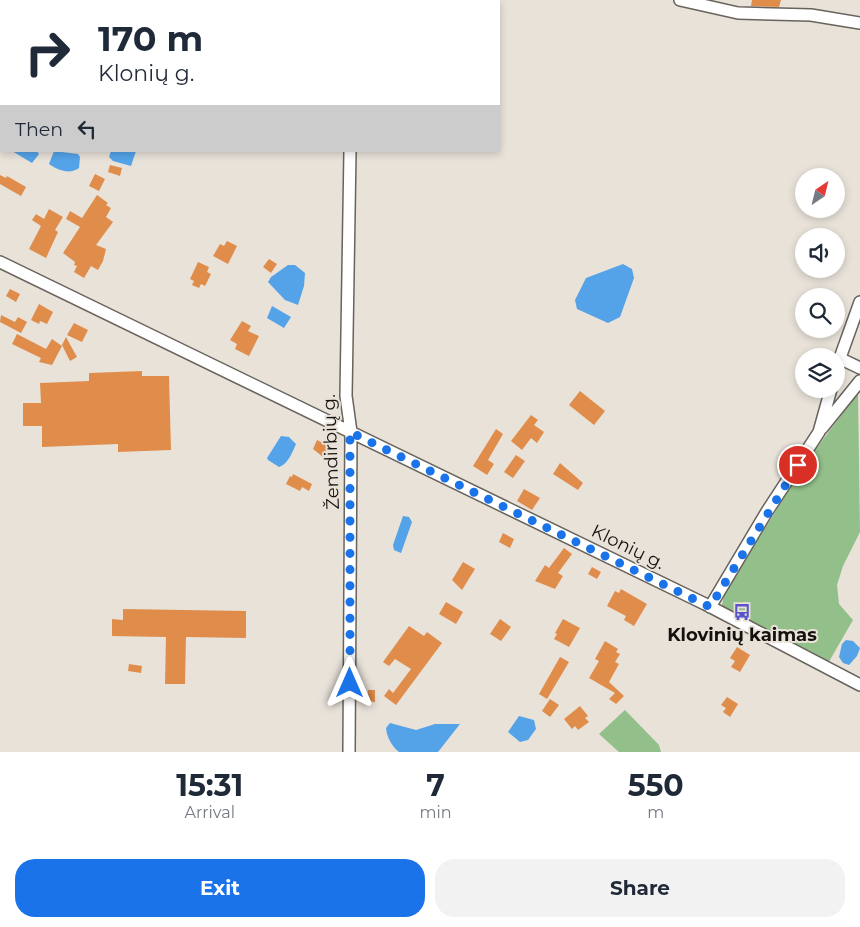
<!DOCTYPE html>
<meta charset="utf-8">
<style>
:root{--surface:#fff;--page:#f2f2f3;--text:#1f2937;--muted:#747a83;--accent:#1a73e8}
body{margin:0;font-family:Montserrat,sans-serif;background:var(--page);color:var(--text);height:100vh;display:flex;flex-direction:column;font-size:19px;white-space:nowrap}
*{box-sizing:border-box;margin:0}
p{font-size:16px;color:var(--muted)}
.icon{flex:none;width:28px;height:28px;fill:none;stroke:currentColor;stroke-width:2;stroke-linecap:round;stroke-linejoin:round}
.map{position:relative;height:752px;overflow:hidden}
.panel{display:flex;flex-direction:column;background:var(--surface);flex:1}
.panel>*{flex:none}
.top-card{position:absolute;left:0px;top:0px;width:500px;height:152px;box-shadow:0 2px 8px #0003;background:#fff;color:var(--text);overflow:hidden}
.needle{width:32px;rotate:35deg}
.buttons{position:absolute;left:795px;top:168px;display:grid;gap:10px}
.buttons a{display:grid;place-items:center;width:50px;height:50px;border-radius:50%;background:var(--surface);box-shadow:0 2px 8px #0003;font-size:25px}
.pin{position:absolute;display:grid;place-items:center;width:42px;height:42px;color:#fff;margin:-21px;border:2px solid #fff;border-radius:50%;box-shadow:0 1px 5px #0007}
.me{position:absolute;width:55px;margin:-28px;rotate:0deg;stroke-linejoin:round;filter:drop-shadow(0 0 4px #0008)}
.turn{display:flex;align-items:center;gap:18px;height:105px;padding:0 15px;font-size:22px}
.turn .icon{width:65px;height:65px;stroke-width:2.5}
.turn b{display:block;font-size:35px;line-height:42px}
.then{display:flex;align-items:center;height:48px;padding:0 15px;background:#0003;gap:10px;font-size:19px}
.eta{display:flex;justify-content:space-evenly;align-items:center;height:85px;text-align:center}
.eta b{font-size:30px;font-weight:700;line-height:35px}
.primary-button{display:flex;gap:10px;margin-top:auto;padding:10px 15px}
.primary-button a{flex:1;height:58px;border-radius:20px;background:var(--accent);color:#fff;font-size:20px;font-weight:700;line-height:58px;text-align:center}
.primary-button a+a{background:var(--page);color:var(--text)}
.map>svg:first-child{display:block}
</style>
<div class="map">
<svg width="860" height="752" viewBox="0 0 860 752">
<rect width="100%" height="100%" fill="#e8e2d9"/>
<!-- green -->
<path fill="#92bf8a" d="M 858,393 L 860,532 L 843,566 L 837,585 L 839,604 L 853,620 L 827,665 L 722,606 L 724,594 L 809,458 Z
M 625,710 L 659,745 L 661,752 L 619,752 L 599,734 Z"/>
<!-- water -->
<path fill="#54a3e8" d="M 12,151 L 37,151 L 39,154 L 32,163 Z
M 54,151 L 78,154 L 80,157 L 79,168 C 70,175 57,170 49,164 Z
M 111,151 L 136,151 L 131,166 L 113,161 L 109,157 Z
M 623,264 L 632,269 L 634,278 L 620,317 L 608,323 L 577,309 L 575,300 L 586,278 Z
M 288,265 L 295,265 L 305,273 L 304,286 L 298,305 L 285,300 L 268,282 L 271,277 Z
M 272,306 L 291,317 L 284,328 L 267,318 Z
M 281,436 L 289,437 L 296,444 C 292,453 288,464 279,467 L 268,460 L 267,458 Z
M 403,516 L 409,517 L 412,522 L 401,553 L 394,550 L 393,545 Z
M 846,640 L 853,641 L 860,648 L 857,656 L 849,665 L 843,663 L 839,657 L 842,644 Z
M 519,716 L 534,720 L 536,729 L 528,740 L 520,742 L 508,732 Z
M 390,723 L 416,730 L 435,724 L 460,724 L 438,752 L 399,752 C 392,746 387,738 386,728 Z"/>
<!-- building -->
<path fill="#e08d4c" d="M 752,0 L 781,0 L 779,7 L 751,6 Z
M 110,165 L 122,168 L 120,176 L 108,172 Z
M 95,174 L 105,179 L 99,191 L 89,186 Z
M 0,175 L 6,178 L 7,176 L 26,187 L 21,196 L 0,184 Z
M 97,195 L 108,203 L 106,205 L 111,208 L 106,217 L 113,222 L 96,245 L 106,249 L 103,261 L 98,270 L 91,266 L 84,278 L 74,272 L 77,266 L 74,265 L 75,262 L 63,253 L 80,227 L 66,219 L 70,211 L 82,218 Z
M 49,209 L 63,217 L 55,230 L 58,232 L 46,258 L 29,249 L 41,226 L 32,220 L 36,214 L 44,219 Z
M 227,241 L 237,246 L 228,264 L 213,256 L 220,244 L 224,246 Z
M 269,259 L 277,264 L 271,273 L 263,267 Z
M 198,262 L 209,267 L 207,272 L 211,274 L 205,286 L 201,284 L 199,288 L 192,285 L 194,281 L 190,279 Z
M 10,289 L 20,294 L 16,302 L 6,296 Z
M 39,304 L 53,312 L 47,324 L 40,321 L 39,324 L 31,320 Z
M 1,315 L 15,322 L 18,317 L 27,322 L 21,333 L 0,322 Z
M 242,321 L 251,326 L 248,331 L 259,336 L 249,356 L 235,349 L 237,344 L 230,340 Z
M 74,323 L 88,330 L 82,342 L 67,335 Z
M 17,334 L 46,349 L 52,339 L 62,346 L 52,365 L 39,362 L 41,358 L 12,344 Z
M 66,337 L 77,357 L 70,361 L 62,345 Z
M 142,371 L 142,376 L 169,376 L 171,450 L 118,452 L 118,444 L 42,447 L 42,426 L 23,426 L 23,403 L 41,403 L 40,383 L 89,381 L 89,373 Z
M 580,391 L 605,411 L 594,425 L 569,405 Z
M 531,415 L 538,420 L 534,425 L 544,432 L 537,443 L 531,438 L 522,450 L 511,441 Z
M 496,429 L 503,434 L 488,460 L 494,464 L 487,475 L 473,466 Z
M 317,440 L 329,446 L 323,457 L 313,449 Z
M 516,455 L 525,461 L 513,478 L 504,472 Z
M 560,463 L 583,483 L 578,490 L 553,474 Z
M 293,474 L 312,484 L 309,491 L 302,487 L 300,491 L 286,484 L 290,476 L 292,477 Z
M 524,489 L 540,498 L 532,510 L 517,501 Z
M 503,533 L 514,539 L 510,548 L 499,542 Z
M 564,548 L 572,554 L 558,573 L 563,576 L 555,589 L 535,581 L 545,565 L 549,568 Z
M 463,562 L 475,569 L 462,590 L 452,580 Z
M 592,567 L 601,572 L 597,579 L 588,574 Z
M 621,589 L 647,604 L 634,626 L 624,620 L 626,616 L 607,606 L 615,591 L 619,593 Z
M 446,602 L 463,612 L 456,624 L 439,614 Z
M 123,609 L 246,611 L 246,638 L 186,637 L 185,684 L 165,684 L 166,637 L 112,636 L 112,619 L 123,620 Z
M 500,619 L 511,627 L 501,641 L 490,634 Z
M 563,619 L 580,628 L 569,647 L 554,639 L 557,634 L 555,633 Z
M 409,626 L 424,636 L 427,632 L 442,643 L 396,705 L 384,696 L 389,689 L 393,693 L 411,669 L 395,659 L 389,666 L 383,662 Z
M 605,641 L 618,649 L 616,652 L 620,654 L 615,662 L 619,664 L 609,682 L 624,696 L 616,704 L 609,699 L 615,693 L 589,678 L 599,661 L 595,659 Z
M 737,647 L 750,655 L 740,672 L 731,667 L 735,661 L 730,658 Z
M 560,657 L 569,662 L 547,699 L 539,694 Z
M 129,664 L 142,666 L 141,673 L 128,671 Z
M 368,690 L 375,690 L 375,702 L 367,701 Z
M 727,697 L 738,704 L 730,717 L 723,712 L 726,708 L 721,705 Z
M 550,699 L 559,705 L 550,717 L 542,711 Z
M 580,706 L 588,716 L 585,718 L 589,722 L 578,730 L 575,726 L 572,729 L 564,719 Z"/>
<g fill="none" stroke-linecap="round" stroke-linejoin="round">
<!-- minor casing -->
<g stroke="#68635c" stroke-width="14">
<path id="minor" d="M 680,0 L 738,13 L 811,15 L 860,23
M 352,1 L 352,0
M 0,262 L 705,604 L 860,685
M 839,358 L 860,368
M 836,369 L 860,302
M 822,428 L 860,381
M 710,607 L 766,513 L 819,432 L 831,389
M 349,752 L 351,432 L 346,396 L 350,151"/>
</g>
<!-- minor -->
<use href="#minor" stroke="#fff" stroke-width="11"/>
</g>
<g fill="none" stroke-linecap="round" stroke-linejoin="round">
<!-- route -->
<path stroke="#1a73e8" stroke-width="9" stroke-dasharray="0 16.2" d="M 350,683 L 350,432 L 710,607 L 798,465"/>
</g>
<!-- icons -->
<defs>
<g id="bus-bare" transform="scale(1.35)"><path d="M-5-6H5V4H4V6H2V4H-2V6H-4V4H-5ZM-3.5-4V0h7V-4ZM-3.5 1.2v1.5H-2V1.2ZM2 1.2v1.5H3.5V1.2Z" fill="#5a54cc" stroke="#e8e2d9" stroke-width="2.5" paint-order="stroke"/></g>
</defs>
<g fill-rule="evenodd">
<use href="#bus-bare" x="742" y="612"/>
</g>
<g text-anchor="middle" stroke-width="4" stroke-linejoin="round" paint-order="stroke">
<!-- street labels -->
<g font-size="18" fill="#14120f" stroke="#e8e2d9">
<text transform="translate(331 452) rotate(-92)" y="6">Žemdirbių g.</text>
<text transform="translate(628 547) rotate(26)" y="6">Klonių g.</text>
</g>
<!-- poi labels -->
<g font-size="18" font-weight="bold" fill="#14120f" stroke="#e8e2d9">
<text x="742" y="641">Klovinių kaimas</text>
</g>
</g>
</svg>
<div class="buttons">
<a><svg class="needle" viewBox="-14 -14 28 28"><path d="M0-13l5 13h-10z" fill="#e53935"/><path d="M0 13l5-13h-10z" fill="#747a83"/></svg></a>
<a><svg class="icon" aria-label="sound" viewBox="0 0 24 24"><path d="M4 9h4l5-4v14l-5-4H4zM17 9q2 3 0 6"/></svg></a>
<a><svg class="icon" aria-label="search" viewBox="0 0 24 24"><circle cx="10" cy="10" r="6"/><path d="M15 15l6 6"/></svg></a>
<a><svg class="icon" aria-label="layers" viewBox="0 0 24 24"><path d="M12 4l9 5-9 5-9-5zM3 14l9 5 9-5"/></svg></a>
</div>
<div class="pin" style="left:798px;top:465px;background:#d93025"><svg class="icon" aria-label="arrive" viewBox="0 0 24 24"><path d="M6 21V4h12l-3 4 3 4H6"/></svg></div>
<svg class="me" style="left:350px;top:683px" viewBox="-20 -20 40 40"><path d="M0-17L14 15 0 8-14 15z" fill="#1a73e8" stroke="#fff" stroke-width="4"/></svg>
<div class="top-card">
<div class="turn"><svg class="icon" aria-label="right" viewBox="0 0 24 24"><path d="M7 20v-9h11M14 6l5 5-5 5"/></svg><div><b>170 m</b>Klonių g.</div></div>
<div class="then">Then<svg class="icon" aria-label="left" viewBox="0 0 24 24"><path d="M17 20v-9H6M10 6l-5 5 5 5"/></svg></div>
</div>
</div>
<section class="panel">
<div class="eta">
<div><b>15:31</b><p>Arrival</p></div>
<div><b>7</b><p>min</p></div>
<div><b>550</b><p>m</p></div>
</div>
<div class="primary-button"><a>Exit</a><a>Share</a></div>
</section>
